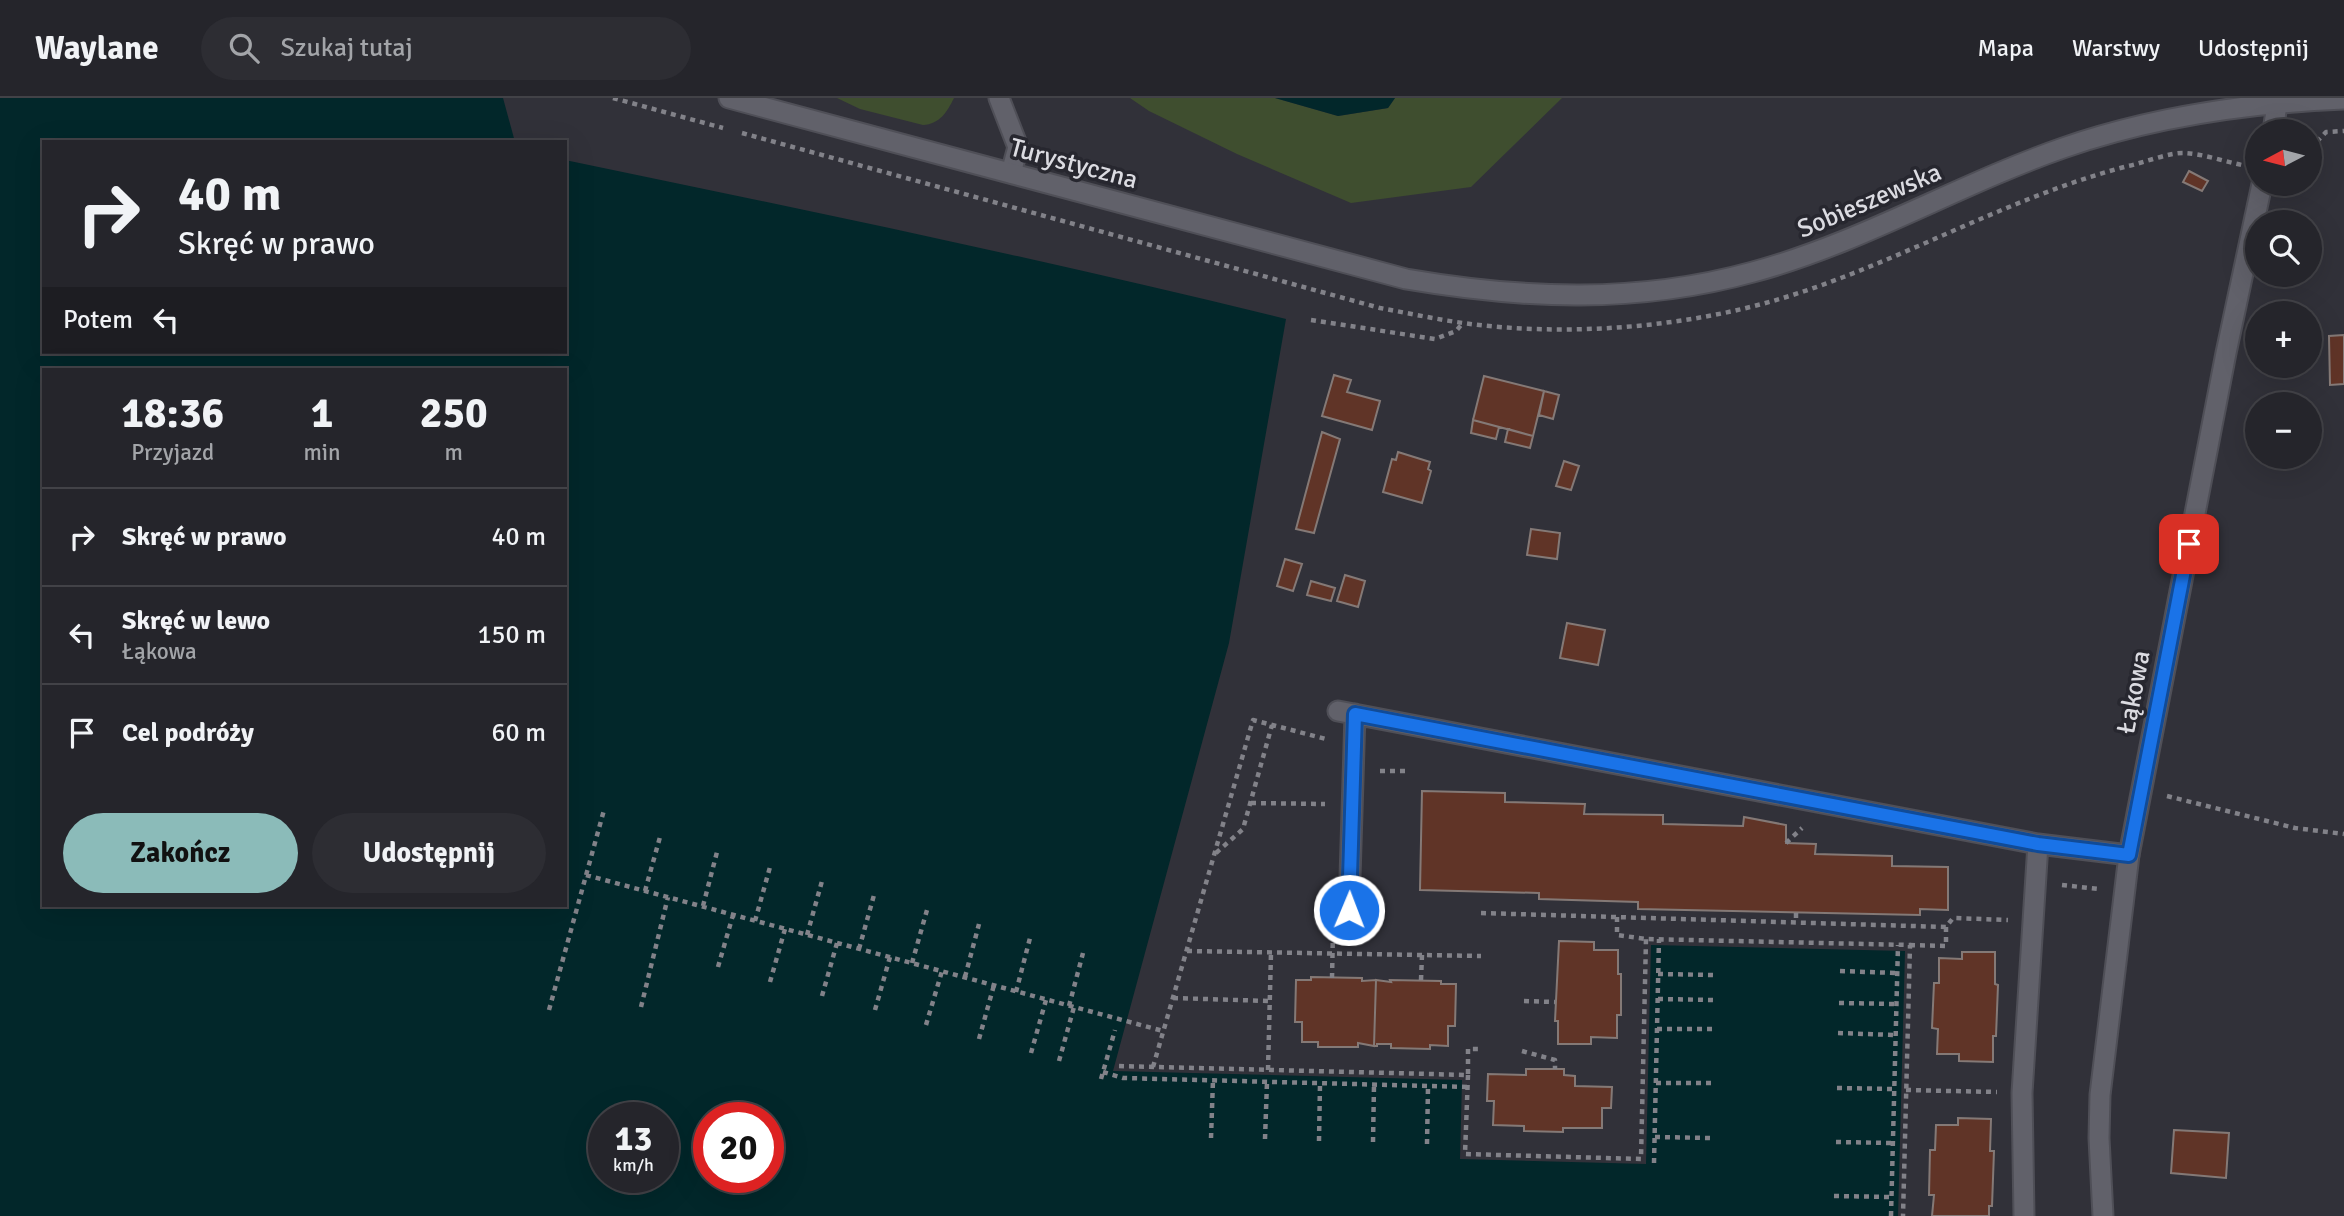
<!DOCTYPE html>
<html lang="pl">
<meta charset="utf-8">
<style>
:root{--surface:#25252b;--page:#2d2d33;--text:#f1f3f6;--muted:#a3a5a9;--line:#424247;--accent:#8bbbb9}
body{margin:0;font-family:Signika,sans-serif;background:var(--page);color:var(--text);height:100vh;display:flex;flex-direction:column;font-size:26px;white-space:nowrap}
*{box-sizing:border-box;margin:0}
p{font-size:23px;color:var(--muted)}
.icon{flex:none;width:38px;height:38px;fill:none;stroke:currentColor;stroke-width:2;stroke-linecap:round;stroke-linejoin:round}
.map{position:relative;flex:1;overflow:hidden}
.drawer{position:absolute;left:42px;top:270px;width:525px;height:539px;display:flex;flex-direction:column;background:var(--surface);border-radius:0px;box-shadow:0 7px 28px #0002,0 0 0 2px var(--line)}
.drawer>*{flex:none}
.hud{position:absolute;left:42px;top:42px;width:525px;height:214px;border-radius:0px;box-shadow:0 7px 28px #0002,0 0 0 2px var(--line);background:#25252b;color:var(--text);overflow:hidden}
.needle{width:46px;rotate:263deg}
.buttons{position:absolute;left:2245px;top:21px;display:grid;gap:14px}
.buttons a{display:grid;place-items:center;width:77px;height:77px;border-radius:50%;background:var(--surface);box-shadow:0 7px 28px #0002,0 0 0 2px var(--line);font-size:35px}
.speed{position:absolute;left:588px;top:1004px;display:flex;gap:14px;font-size:35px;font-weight:700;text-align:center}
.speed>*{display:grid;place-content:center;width:91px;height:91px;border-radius:50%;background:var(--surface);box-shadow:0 7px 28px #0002,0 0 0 2px var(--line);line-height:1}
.speed small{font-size:18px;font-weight:400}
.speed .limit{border:10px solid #d22;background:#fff;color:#111}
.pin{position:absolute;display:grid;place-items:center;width:60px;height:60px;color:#fff;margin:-30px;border-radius:14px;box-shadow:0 4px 10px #0006}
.me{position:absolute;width:77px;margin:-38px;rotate:1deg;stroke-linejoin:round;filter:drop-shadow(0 0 5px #0008)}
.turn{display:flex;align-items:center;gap:24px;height:147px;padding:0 21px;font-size:32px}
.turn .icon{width:91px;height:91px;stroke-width:2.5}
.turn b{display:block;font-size:49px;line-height:60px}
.then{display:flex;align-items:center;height:66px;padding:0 21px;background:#0003;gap:14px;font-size:26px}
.eta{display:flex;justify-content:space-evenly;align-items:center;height:119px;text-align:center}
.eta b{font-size:42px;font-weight:700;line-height:49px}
.button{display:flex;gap:14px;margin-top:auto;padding:14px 21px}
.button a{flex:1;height:80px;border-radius:42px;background:var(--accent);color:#111;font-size:28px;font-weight:700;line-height:80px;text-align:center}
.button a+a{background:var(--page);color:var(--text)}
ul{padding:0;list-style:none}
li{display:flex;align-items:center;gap:21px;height:98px;padding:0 21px;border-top:2px solid var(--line)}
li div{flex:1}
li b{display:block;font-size:26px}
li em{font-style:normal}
header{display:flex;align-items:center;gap:42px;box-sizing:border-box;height:98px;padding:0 35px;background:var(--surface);border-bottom:2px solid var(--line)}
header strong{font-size:33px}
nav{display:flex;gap:38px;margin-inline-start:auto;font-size:24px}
.search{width:490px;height:63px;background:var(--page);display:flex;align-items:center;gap:18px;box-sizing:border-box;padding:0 24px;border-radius:38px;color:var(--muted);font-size:26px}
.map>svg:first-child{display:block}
</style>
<header>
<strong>Waylane</strong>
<div class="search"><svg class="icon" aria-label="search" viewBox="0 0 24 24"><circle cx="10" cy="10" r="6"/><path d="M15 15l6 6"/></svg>Szukaj tutaj</div>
<nav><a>Mapa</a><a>Warstwy</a><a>Udostępnij</a></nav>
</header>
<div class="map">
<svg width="2344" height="1118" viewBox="0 0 2344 1118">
<rect width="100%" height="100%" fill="#313139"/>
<!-- green -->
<path fill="#3f4e2f" d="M 837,0 L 954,0 C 947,14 940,26 923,27 L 860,11 Z
M 1130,0 L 1275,0 L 1338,18 L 1388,10 L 1395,0 L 1562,0 L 1471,89 L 1351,105 L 1237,56 L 1149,13 Z"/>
<!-- water -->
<path fill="#02272a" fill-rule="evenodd" d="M 0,0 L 503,0 L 515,44 L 44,44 L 44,254 L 565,254 L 565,62 C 806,112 1047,162 1286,221 L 1229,545 L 1113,973 L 1462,982 L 1460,1061 L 1646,1066 L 1651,847 L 1905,853 L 1898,1118 L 0,1118 ZM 44,271 L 565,271 L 565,807 L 44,807 ZM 604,1020 L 663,1020 L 663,1080 L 604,1080 ZM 709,1020 L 768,1020 L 768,1080 L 709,1080 Z
M 1275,0 L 1395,0 L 1388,10 L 1338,18 Z"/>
<!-- building -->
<path fill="#603427" stroke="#847976" stroke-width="2" d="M 2189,73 L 2208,83 L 2202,93 L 2183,84 Z
M 2344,237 L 2344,286 L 2330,287 L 2329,238 Z
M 1334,277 L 1351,282 L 1347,294 L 1380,303 L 1372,332 L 1322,318 Z
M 1484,278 L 1544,293 L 1533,338 L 1473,322 Z
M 1544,293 L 1559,297 L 1553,321 L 1539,317 Z
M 1473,322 L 1499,329 L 1496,341 L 1471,335 Z
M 1508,331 L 1533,338 L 1530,350 L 1505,344 Z
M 1322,334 L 1340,341 L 1314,435 L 1296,431 Z
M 1398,354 L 1430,364 L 1428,371 L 1431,373 L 1422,405 L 1383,394 L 1392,361 L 1396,362 Z
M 1564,363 L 1579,368 L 1571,392 L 1556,388 Z
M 1531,431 L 1560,435 L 1557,461 L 1527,457 Z
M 1285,461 L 1302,466 L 1293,493 L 1277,488 Z
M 1345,477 L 1365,483 L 1358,509 L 1337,503 Z
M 1311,483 L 1335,490 L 1331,503 L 1307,497 Z
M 1567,525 L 1605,532 L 1598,567 L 1560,560 Z
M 1422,693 L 1505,695 L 1505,704 L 1585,706 L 1584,716 L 1663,717 L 1663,726 L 1743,728 L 1744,719 L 1786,727 L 1786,745 L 1816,746 L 1815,756 L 1892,758 L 1892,768 L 1948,769 L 1948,812 L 1920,811 L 1920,817 L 1638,811 L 1638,804 L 1539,801 L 1539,795 L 1420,792 Z
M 1559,843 L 1594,844 L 1594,852 L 1618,852 L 1618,876 L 1621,876 L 1621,917 L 1617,917 L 1617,940 L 1591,939 L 1591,946 L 1558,946 L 1558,923 L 1555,923 Z
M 1962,854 L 1995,854 L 1995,886 L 1998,887 L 1996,938 L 1993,938 L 1993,964 L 1959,963 L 1959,956 L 1937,956 L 1938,931 L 1932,930 L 1934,885 L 1939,885 L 1939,860 L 1962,861 Z
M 1311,879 L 1362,880 L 1362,883 L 1376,882 L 1374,948 L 1358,945 L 1358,949 L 1318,949 L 1318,944 L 1302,944 L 1302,924 L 1295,924 L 1296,882 L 1311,882 Z
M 1376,882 L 1391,884 L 1390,882 L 1441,883 L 1441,886 L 1456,886 L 1455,928 L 1448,928 L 1448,948 L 1430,947 L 1430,951 L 1391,950 L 1391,946 L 1377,946 L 1377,948 L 1374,948 Z
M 1526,971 L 1564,971 L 1564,977 L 1575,978 L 1575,988 L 1612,989 L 1611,1010 L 1602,1010 L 1602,1030 L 1563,1030 L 1563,1034 L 1524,1033 L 1524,1028 L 1493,1027 L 1494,1003 L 1487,1003 L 1488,976 L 1526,977 Z
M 1958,1020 L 1991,1021 L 1990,1053 L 1994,1053 L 1992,1108 L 1989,1108 L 1989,1118 L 1932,1118 L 1934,1097 L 1929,1097 L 1930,1052 L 1935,1052 L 1936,1027 L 1958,1027 Z
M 2174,1032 L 2229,1035 L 2226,1080 L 2171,1075 Z"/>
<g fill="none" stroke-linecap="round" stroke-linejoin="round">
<!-- service casing -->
<g stroke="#4f4f57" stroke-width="23">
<path id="service" d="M 999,0 L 1018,49 L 1011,75
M 1338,613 L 2038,746 L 2129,757
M 1349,812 L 1355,616
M 2024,1118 L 2022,995 L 2038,746"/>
</g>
<!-- minor casing -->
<g stroke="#4f4f57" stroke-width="23">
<path id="minor" d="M 2273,33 L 2278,0
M 2103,1118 L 2099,1040 L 2100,997 L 2129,757 L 2226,255 L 2262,86"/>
</g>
<!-- secondary casing -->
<g stroke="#4f4f57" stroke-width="23">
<path id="secondary" d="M 729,0 L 1406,181 C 1523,201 1637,206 1753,174 C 1861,145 1957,87 2063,50 C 2152,19 2250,5 2344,1"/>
</g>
<!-- path -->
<path stroke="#828289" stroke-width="4.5" stroke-dasharray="5 5" stroke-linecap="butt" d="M 613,0 L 723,30
M 742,35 L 1380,210 C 1407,215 1435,221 1463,225 C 1565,239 1684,230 1783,200 C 1901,164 2008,99 2128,68 C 2143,65 2170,54 2185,55 C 2203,56 2223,63 2242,67
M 2310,51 L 2326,34 L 2344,33
M 1311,222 L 1435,241 L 1456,233 L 1462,226
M 1380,673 L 1406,673
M 2167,698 L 2295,730 L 2344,736
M 1251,705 L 1325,706
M 1786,745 L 1802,730
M 1216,755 L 1243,731 L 1272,627
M 586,777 L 1163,933
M 2062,787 L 2099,791
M 645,793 L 660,739
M 703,808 L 717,754
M 1481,815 L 1946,829 L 1953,820 L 2008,822
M 1796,815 L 1796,825
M 1617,819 L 1617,837 L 1646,841 L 1910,847 L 1903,1118
M 755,823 L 770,769
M 807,837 L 822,783
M 1910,847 L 1946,848 L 1946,829
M 859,851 L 874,797
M 1187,853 L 1481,858
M 912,865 L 927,812
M 718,869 L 733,817
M 1840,873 L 1897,875
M 1658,876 L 1714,877
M 965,879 L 979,826
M 1332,880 L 1333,834
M 1421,882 L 1422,857
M 770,884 L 785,831
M 1016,894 L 1030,840
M 822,898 L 837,845
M 1173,900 L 1269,903
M 1658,901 L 1714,902
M 1524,903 L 1555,904
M 1839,905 L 1896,906
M 1069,908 L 1083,855
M 641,909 L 668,799
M 549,912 L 604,712
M 875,912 L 890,859
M 926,927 L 942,873
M 1657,931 L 1713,931
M 1838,935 L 1895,937
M 979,941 L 994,887
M 1522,953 L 1555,962 L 1555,971
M 1031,955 L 1046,902
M 1059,963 L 1074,909
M 1119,968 L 1468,977 L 1468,951 L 1479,951 L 1478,949
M 1153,969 L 1253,622 L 1326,641
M 1268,972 L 1271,855
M 1103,974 L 1123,980 L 1467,989
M 1468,977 L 1465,1056 L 1641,1061 L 1646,841
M 1101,981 L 1115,932
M 1656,985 L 1712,985
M 1837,990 L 1894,991
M 1906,992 L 1997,994
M 1655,1039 L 1711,1040
M 1211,1040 L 1213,982
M 1265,1041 L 1267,984
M 1319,1043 L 1320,986
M 1373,1044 L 1374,987
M 1836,1044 L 1892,1045
M 1427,1046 L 1428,989
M 1654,1065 L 1659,841
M 1834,1098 L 1891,1099
M 1891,1118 L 1898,847"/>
<!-- service -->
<use href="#service" stroke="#61616a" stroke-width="19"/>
<!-- minor -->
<use href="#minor" stroke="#61616a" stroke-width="19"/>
<!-- secondary -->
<use href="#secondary" stroke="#61616a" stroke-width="19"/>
</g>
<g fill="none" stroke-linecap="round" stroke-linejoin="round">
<!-- route casing -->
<g stroke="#114b97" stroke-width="18">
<path id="route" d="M 1349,812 L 1355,616 L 2038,746 L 2129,757 L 2189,446"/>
</g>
<!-- route -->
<use href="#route" stroke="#1a73e8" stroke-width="12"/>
</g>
<g text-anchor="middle" stroke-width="7" stroke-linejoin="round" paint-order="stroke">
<!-- street labels -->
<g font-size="26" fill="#dbdbe1" stroke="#27272f">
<text transform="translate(1074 65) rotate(15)" y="9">Turystyczna</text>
<text transform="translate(1869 102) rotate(-23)" y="9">Sobieszewska</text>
<text transform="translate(2133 594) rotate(-79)" y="9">Łąkowa</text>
</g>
</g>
</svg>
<div class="buttons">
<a><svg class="needle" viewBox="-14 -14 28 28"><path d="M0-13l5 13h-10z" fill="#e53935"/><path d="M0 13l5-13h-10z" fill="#a3a5a9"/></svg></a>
<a><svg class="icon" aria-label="search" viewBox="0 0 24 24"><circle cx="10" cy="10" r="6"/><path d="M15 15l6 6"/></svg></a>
<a>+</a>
<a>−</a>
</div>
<div class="speed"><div>13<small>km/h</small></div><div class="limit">20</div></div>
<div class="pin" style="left:2189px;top:446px;background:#d93025"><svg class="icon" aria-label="arrive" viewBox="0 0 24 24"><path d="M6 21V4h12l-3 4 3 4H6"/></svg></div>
<svg class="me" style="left:1349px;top:812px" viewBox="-20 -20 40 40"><circle r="17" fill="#1a73e8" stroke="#fff" stroke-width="3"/><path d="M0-11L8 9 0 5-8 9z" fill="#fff"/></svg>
<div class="hud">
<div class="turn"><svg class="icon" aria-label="right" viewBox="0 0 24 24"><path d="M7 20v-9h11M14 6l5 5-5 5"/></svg><div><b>40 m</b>Skręć w prawo</div></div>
<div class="then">Potem<svg class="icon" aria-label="left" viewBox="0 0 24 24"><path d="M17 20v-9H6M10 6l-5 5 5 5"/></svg></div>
</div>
<section class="drawer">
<div class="eta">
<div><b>18:36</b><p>Przyjazd</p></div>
<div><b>1</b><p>min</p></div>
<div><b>250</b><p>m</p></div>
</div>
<ul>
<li><svg class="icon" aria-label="right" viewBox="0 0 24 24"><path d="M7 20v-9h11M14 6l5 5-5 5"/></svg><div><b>Skręć w prawo</b></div><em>40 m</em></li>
<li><svg class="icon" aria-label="left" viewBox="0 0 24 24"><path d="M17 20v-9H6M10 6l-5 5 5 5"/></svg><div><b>Skręć w lewo</b><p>Łąkowa</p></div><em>150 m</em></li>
<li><svg class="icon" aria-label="arrive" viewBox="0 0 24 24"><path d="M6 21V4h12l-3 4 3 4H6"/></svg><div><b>Cel podróży</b></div><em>60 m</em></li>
</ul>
<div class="button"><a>Zakończ</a><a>Udostępnij</a></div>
</section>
</div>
